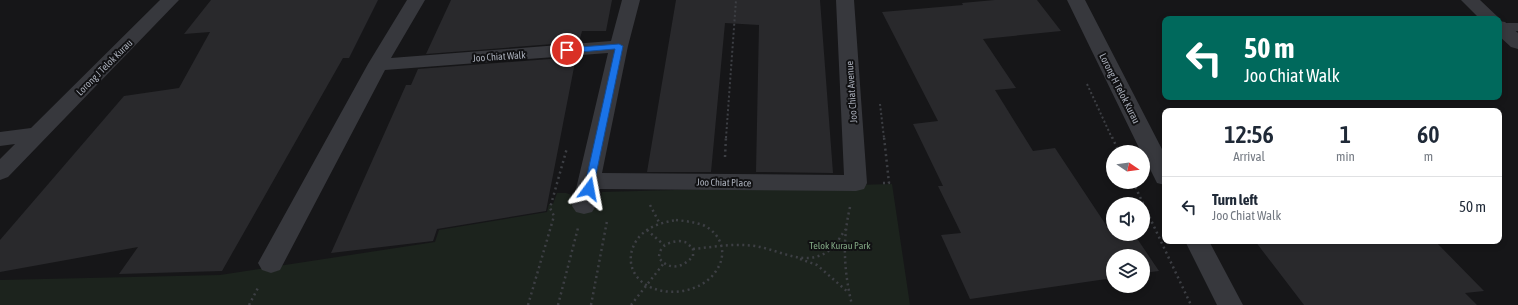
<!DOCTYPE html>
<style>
:root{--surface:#fff;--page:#f2f2f3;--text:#1f2937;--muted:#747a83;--line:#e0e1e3}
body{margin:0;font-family:"Asap Condensed",sans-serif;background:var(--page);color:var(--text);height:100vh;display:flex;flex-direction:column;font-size:15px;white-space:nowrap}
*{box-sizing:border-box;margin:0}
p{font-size:13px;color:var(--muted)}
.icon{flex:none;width:22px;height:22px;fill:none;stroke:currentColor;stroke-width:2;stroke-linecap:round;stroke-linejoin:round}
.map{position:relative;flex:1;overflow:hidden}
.sheet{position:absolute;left:1162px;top:108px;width:340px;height:136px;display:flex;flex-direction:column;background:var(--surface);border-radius:8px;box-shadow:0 2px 6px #0003}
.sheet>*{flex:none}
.guide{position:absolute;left:1162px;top:16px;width:340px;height:84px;border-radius:8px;box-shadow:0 2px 6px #0003;background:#00695c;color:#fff;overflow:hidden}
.needle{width:26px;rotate:103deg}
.controls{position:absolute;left:1106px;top:145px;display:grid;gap:8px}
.controls a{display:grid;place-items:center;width:44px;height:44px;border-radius:50%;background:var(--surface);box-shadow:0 2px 6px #0003;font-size:20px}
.pin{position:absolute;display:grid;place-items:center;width:34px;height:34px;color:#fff;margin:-17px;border:2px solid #fff;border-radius:50%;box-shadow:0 1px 4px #0007}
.me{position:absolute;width:44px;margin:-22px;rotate:13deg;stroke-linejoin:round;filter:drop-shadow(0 0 3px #0008)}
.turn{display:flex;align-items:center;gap:14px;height:84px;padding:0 16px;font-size:18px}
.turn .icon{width:52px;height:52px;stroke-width:2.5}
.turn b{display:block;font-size:28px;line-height:34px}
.eta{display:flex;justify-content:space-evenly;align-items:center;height:68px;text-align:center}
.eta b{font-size:24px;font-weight:600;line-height:28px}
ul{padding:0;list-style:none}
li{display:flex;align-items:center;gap:12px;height:60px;padding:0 16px;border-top:1px solid var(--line)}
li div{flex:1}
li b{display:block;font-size:15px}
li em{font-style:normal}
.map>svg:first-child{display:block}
</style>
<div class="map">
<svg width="1518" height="305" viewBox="0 0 1518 305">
<rect width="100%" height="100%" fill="#161618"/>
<!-- green -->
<path fill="#1c231d" d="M 892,184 L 910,305 L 0,305 L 0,280 L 220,275 L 435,242 L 439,230 L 547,212 L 549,204 L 553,204 L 557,193 L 566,193 L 572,195 L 571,204 L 599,204 L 602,192 Z"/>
<!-- building -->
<path fill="#29292c" d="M 211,0 L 378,0 L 349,58 L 343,58 L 222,271 L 119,274 L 138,247 L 0,272 L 0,240 L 124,96 L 179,88 L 210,32 L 184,34 Z
M 451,0 L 612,0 L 606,31 L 582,31 L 579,42 L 426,54 Z
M 676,0 L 820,0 L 833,173 L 756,172 L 759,25 L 725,23 L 711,172 L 647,172 Z
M 995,0 L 1037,0 L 1061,31 L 983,39 L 1016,88 L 995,90 L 1033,151 L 1055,148 L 1112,234 L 1134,234 L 1159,271 L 1143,273 L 1143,256 L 1113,256 L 1113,278 L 970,299 L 941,235 L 961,233 L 938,186 L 943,186 L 913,124 L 938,121 L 882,12 L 963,5 L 962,3 Z
M 576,57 L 546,211 L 437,229 L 433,241 L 331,253 L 406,85 L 411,85 L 418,69 Z
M 1255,241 L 1435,241 L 1484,291 L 1465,293 L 1477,305 L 1304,305 Z"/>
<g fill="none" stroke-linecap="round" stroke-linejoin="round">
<!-- path-far1 -->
<path stroke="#3d3f44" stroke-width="2" stroke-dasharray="2 2.5" stroke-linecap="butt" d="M 1087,84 L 1112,138
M 880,104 L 884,138
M 726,138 L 736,0"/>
<!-- path -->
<path stroke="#3d3f44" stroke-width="2.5" stroke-dasharray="2 3.5" stroke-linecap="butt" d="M 1112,137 L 1119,152
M 725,157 L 726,137
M 1133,182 L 1191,305
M 883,183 L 889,183 L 884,137
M 650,205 L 660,224
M 850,207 C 842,241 844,272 852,305
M 676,220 C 685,221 694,222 703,225 C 722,234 728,254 716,271 C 702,293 663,299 642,282 C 624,267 629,242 647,230 C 656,224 666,222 676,220 Z
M 647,230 L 664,245
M 679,241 L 685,242 L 693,248 L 693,256 C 683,268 669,271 659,258 C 659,246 668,242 679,241 Z
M 693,249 C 713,247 734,243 755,246 C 781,250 807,269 831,249 C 837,244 841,235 846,229
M 800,259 L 817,265 L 849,293
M 249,305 L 259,286
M 528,305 L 554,216 L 550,208 L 567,148
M 558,305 L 578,228
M 591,305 L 607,221
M 631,305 L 664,263"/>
<!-- service -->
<path fill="#37383d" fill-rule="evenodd" d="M 1499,23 L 1518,23 L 1518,31 L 1499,31 Z"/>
<!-- minor -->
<path fill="#37383d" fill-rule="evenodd" d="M 160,0 L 179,0 L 8,177 L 0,180 L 0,159 L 15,144 L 0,146 L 0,132 L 31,128 Z
M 407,0 L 425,0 L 391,58 L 611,41 L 622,0 L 640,0 L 628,46 L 602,173 L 844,175 L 836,0 L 854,0 L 867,183 L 864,189 L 856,191 L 599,189 L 596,206 L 592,212 L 584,214 L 576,212 L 572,206 L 608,53 L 385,70 L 280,270 L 271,273 L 262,270 L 258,263 L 368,64 Z
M 1067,0 L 1085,0 L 1165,155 L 1165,185 L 1157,183 L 1143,155 L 1143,152 L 1141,152 Z
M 1461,0 L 1480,0 L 1500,19 L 1499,21 L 1505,22 L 1518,33 L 1518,49 L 1511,47 L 1499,36 L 1499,19 L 1480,19 Z
M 1185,241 L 1209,241 L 1243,305 L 1217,305 Z"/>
</g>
<!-- route -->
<path fill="#1a73e8" stroke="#114b97" d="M 619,44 L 623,46 L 593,189 L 589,193 L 584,189 L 615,49 L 567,53 L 563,50 L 567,48 Z"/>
<g text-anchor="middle" stroke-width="4" stroke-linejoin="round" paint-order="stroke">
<!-- street labels -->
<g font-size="10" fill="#a8adb8" stroke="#111113">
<text transform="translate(499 56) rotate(-4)" y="4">Joo Chiat Walk</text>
<text transform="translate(104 67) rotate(-45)" y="4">Lorong J Telok Kurau</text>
<text transform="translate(1120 88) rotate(63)" y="4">Lorong H Telok Kurau</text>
<text transform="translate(851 92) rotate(-94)" y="4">Joo Chiat Avenue</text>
<text transform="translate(724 182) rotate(1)" y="4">Joo Chiat Place</text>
</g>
<!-- park labels -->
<g font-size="10" fill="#7fa381" stroke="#111113">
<text x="840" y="249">Telok Kurau Park</text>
</g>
</g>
</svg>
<div class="controls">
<a><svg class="needle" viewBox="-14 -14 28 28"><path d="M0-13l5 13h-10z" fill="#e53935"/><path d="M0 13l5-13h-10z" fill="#747a83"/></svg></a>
<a><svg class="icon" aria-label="sound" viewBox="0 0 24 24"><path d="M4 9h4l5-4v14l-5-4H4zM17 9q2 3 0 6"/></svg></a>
<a><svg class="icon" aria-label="layers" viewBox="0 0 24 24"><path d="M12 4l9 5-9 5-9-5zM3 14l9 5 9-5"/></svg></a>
</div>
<div class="pin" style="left:567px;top:50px;background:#d93025"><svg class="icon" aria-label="arrive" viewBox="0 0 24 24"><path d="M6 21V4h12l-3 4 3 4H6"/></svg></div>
<svg class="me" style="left:589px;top:189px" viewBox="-20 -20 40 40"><path d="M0-17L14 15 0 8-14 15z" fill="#1a73e8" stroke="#fff" stroke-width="4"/></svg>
<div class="guide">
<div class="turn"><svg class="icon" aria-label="left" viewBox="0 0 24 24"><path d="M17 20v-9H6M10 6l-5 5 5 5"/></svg><div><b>50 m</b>Joo Chiat Walk</div></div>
</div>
<section class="sheet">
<div class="eta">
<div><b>12:56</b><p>Arrival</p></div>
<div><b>1</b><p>min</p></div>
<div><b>60</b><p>m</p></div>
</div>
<ul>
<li><svg class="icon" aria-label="left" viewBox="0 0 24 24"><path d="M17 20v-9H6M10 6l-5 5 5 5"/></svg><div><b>Turn left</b><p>Joo Chiat Walk</p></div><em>50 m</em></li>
</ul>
</section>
</div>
